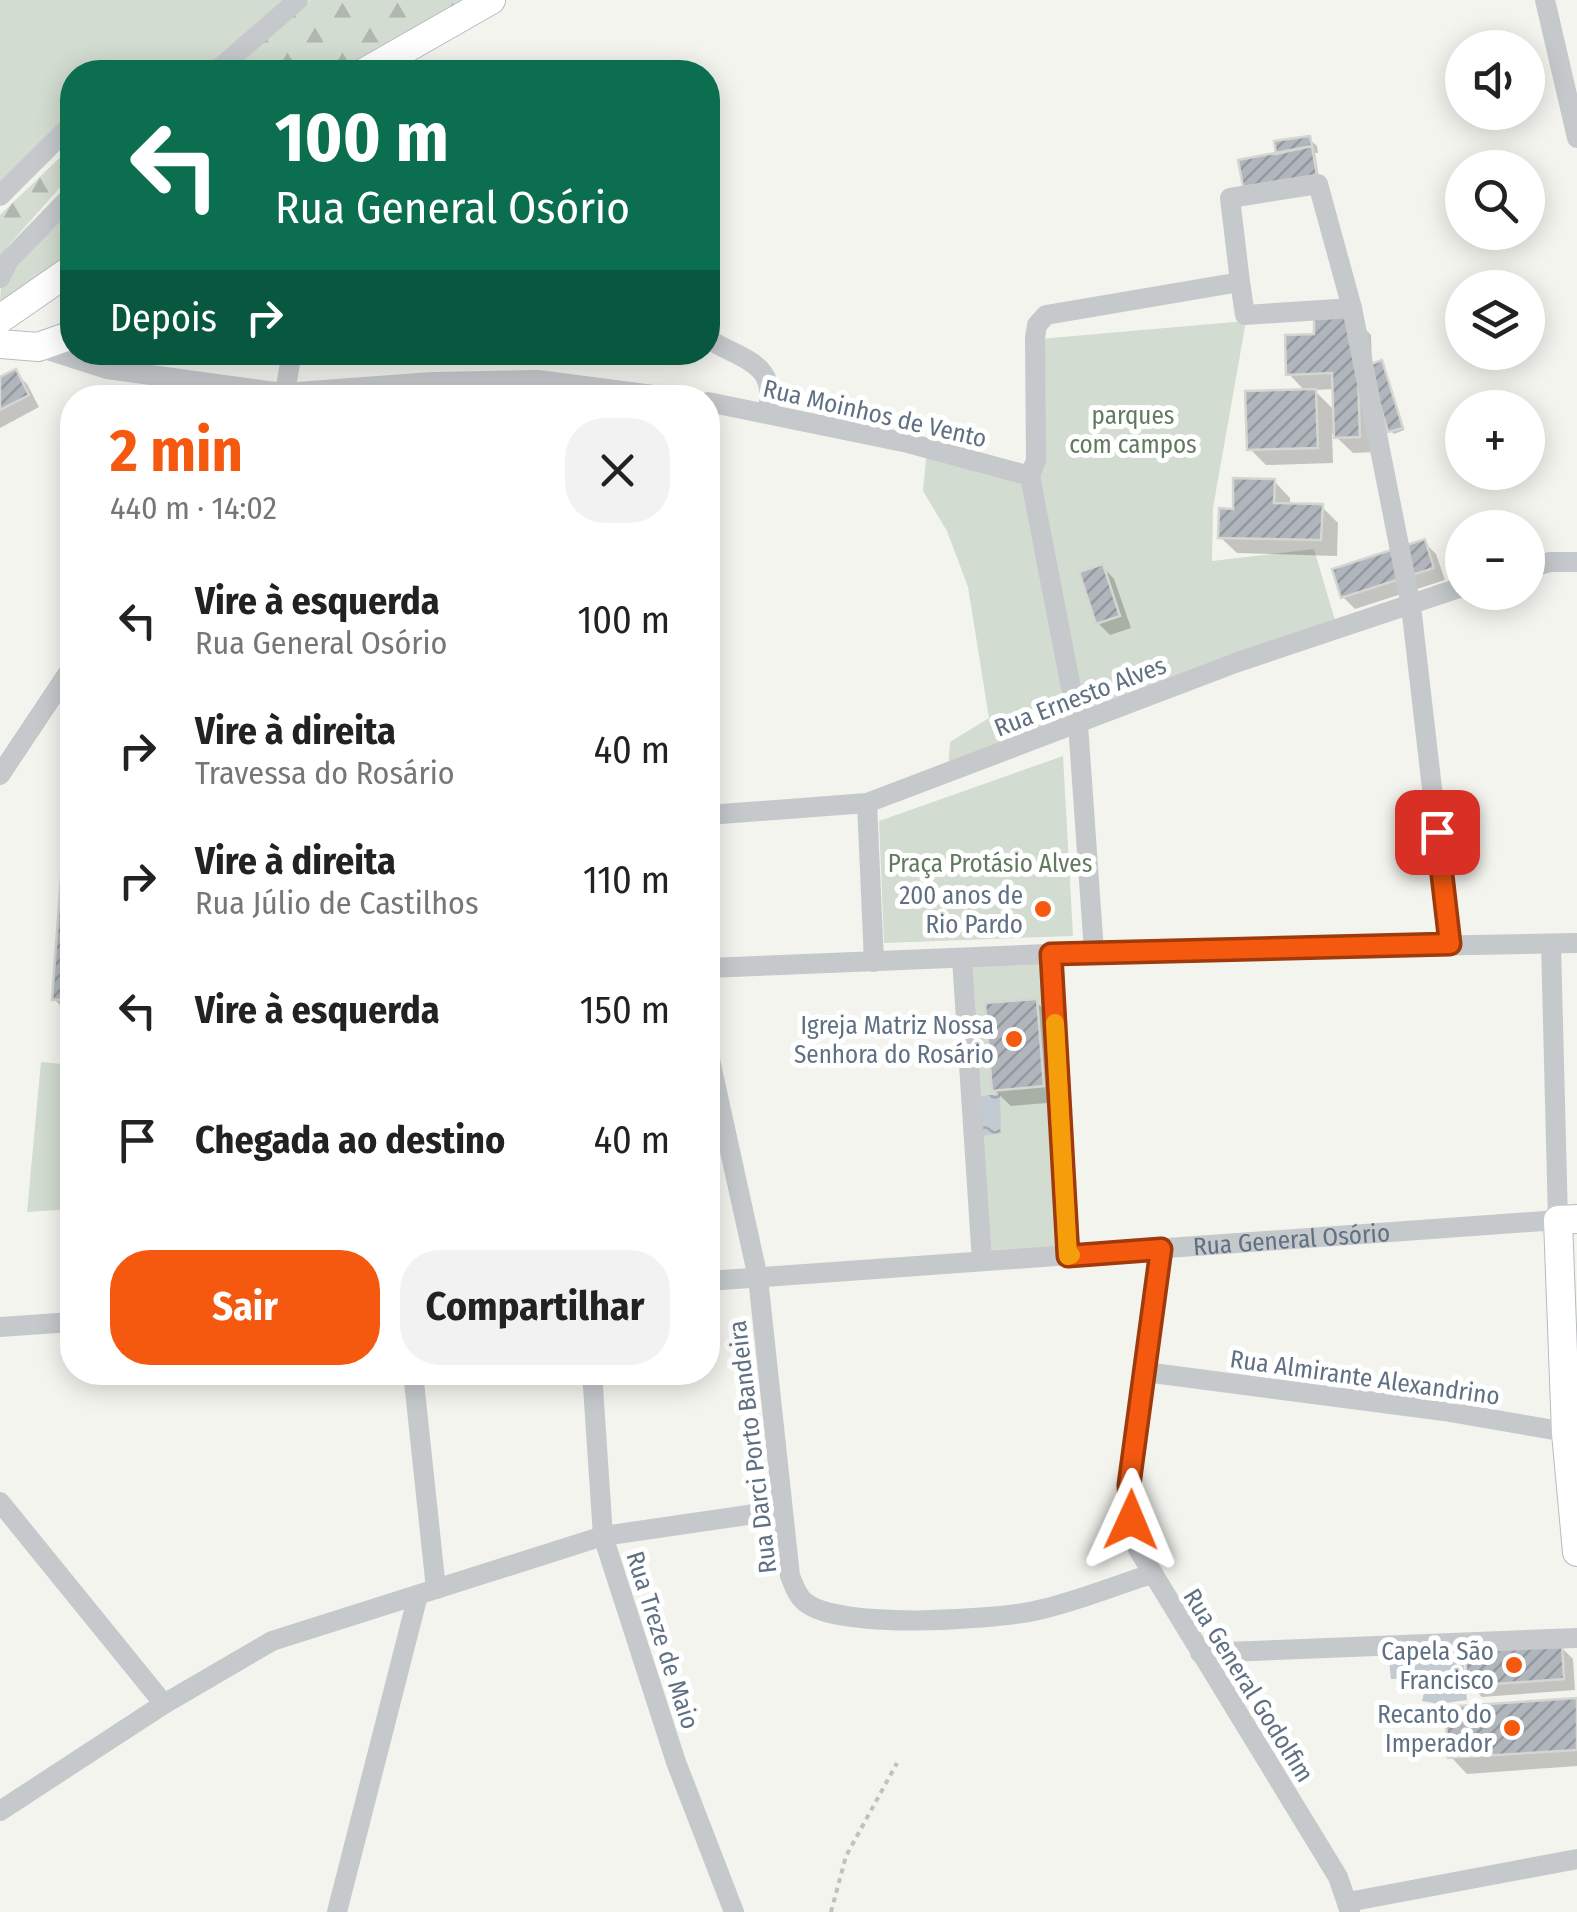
<!DOCTYPE html>
<html lang="pt">
<meta charset="utf-8">
<style>
:root{--surface:#fff;--page:#f2f2f2;--text:#222;--muted:#767676;--accent:#f4590f}
body{margin:0;font-family:"Fira Sans Condensed",sans-serif;background:var(--page);color:var(--text);height:100vh;display:flex;flex-direction:column;font-size:38px;white-space:nowrap}
*{box-sizing:border-box;margin:0}
p{font-size:32px;color:var(--muted)}
.icon{flex:none;width:55px;height:55px;fill:none;stroke:currentColor;stroke-width:2;stroke-linecap:round;stroke-linejoin:round}
.map{position:relative;flex:1;overflow:hidden}
.side{position:absolute;left:60px;top:385px;width:660px;height:1000px;display:flex;flex-direction:column;background:var(--surface);border-radius:40px;box-shadow:0 5px 25px #0003}
.side>*{flex:none}
.banner{position:absolute;left:60px;top:60px;width:660px;height:305px;border-radius:40px;box-shadow:0 5px 25px #0003;background:#0b6e4f;color:#fff;overflow:hidden}
.controls{position:absolute;left:1445px;top:30px;display:grid;gap:20px}
.controls a{display:grid;place-items:center;width:100px;height:100px;border-radius:50%;background:var(--surface);box-shadow:0 5px 25px #0003;font-size:50px}
.pin{position:absolute;display:grid;place-items:center;width:85px;height:85px;color:#fff;margin:-42px;border-radius:20px;box-shadow:0 5px 15px #0006}
.me{position:absolute;width:110px;margin:-55px;rotate:1deg;stroke-linejoin:round;filter:drop-shadow(0 0 8px #0008)}
.turn{display:flex;align-items:center;gap:35px;height:210px;padding:0 50px;font-size:45px}
.turn .icon{width:130px;height:130px;stroke-width:2.5}
.turn b{display:block;font-size:70px;line-height:85px}
.then{display:flex;align-items:center;height:95px;padding:0 50px;background:#0003;gap:20px;font-size:38px}
.round{display:grid;place-items:center;flex:none;width:105px;height:105px;border-radius:40px;background:var(--page)}
.overview{display:flex;align-items:center;justify-content:space-between;height:170px;padding:0 50px}
h1{font-size:60px;font-weight:700;line-height:75px;color:var(--accent)}
.button{display:flex;gap:20px;margin-top:auto;padding:20px 50px}
.button a{flex:1;height:115px;border-radius:40px;background:var(--accent);color:#fff;font-size:40px;font-weight:700;line-height:115px;text-align:center}
.button a+a{background:var(--page);color:var(--text)}
ul{padding:0;list-style:none}
li{display:flex;align-items:center;gap:30px;height:130px;padding:0 50px}
li div{flex:1}
li b{display:block;font-size:38px}
li em{font-style:normal}
.map>svg:first-child{display:block}
</style>
<div class="map">
<svg width="1577" height="1912" viewBox="0 0 1577 1912">
<defs>
<pattern id="forest-firs" width="22" height="20" patternUnits="userSpaceOnUse" patternTransform="scale(2.5)"><rect width="22" height="20" fill="#d3dcd0"/><path d="M5 1l3.5 6h-7zM16 11l3.5 6h-7z" fill="#afb7ae"/></pattern>
<pattern id="water-ripples" width="26" height="14" patternUnits="userSpaceOnUse" patternTransform="scale(2.5)"><rect width="26" height="14" fill="#c2cbd1"/><path d="M2 4q2-2 4 0t4 0M15 11q2-2 4 0t4 0" fill="none" stroke="#a1a9af"/></pattern>
<pattern id="building-hatch" width="6" height="6" patternUnits="userSpaceOnUse" patternTransform="scale(2.5)"><rect width="6" height="6" fill="#b0b6bc"/><path d="M-1 1l2-2M0 6l6-6M5 7l2-2" fill="none" stroke="#93989e"/></pattern>
</defs>
<rect width="100%" height="100%" fill="#f4f4ef"/>
<!-- forest -->
<path fill="url(#forest-firs)" d="M 310,0 L 466,0 L 336,72 L 225,72 Z
M 72,146 L 72,174 L 9,245 L 0,259 L 0,215 Z"/>
<!-- park -->
<path fill="#d3dcd0" d="M 0,0 L 291,0 L 207,72 L 72,72 L 72,121 L 0,193 Z
M 58,215 L 72,218 L 72,259 L 13,302 L 0,300 L 1,286 Z
M 1246,321 L 1213,508 L 1212,561 L 1314,549 L 1337,627 L 1081,718 L 1034,476 L 1039,339 Z
M 927,448 L 1029,477 L 1077,723 L 948,768 L 950,742 L 989,718 L 968,587 L 947,531 L 923,491 Z
M 1063,756 L 1073,936 L 884,943 L 879,821 Z
M 1050,955 L 1066,1253 L 983,1260 L 964,960 Z
M 41,1062 L 72,1065 L 72,1209 L 27,1212 Z"/>
<!-- water -->
<path fill="url(#water-ripples)" d="M 1000,1094 L 1001,1133 L 976,1137 L 974,1097 Z
M 1462,1647 L 1467,1700 L 1439,1704 L 1422,1701 L 1428,1678 L 1391,1679 L 1388,1651 Z"/>
<!-- shadow -->
<path fill="#0003" fill-rule="evenodd" d="M 1309,139 L 1317,146 L 1318,153 L 1315,153 L 1319,177 L 1279,155 Z
M 1355,319 L 1371,335 L 1372,366 L 1381,363 L 1384,366 L 1404,430 L 1394,434 L 1391,431 L 1372,377 L 1375,452 L 1353,453 L 1332,433 L 1333,463 L 1266,465 L 1250,449 L 1306,392 L 1289,374 L 1317,336 ZM 1335,389 L 1336,412 L 1314,390 Z
M 15,372 L 27,384 L 39,407 L 0,428 L 0,380 Z
M 1274,481 L 1290,498 L 1290,506 L 1322,507 L 1338,523 L 1337,556 L 1237,553 L 1220,537 L 1235,511 Z
M 1424,542 L 1436,554 L 1445,580 L 1355,609 L 1343,597 Z
M 1103,567 L 1114,579 L 1131,628 L 1110,635 L 1098,623 Z
M 65,853 L 72,853 L 72,1011 L 66,1011 L 54,999 Z
M 1036,1002 L 1053,1018 L 1059,1102 L 1011,1106 L 994,1090 Z
M 1561,1647 L 1573,1659 L 1575,1690 L 1482,1697 L 1470,1685 Z
M 1577,1700 L 1577,1766 L 1467,1774 L 1451,1757 Z"/>
<!-- building -->
<path fill="url(#building-hatch)" stroke="#d5d5d2" stroke-width="2.5" d="M 1310,136 L 1312,146 L 1276,154 L 1274,141 Z
M 1312,146 L 1317,175 L 1243,187 L 1238,160 Z
M 1356,316 L 1360,437 L 1334,438 L 1332,373 L 1286,375 L 1285,335 L 1314,334 L 1314,318 Z
M 1382,360 L 1403,428 L 1388,432 L 1368,365 Z
M 16,369 L 29,395 L 0,410 L 0,377 Z
M 1316,389 L 1318,448 L 1247,450 L 1245,391 Z
M 1233,478 L 1275,479 L 1274,503 L 1323,504 L 1321,540 L 1218,538 L 1219,508 L 1233,509 Z
M 1425,539 L 1434,568 L 1341,598 L 1332,569 Z
M 1103,564 L 1120,616 L 1096,624 L 1079,572 Z
M 63,851 L 72,851 L 72,999 L 52,1000 Z
M 1037,999 L 1044,1086 L 992,1091 L 985,1003 Z
M 1562,1644 L 1564,1679 L 1467,1686 L 1465,1651 Z
M 1577,1698 L 1577,1750 L 1448,1758 L 1445,1707 Z"/>
<g fill="none" stroke-linecap="round" stroke-linejoin="round">
<!-- major casing -->
<g stroke="#b8bbbf" stroke-width="30">
<path id="major" d="M 365,72 L 491,0
M 0,319 L 72,269
M 0,344 L 38,347 L 72,335
M 1577,1219 L 1558,1220 L 1566,1433 L 1577,1552"/>
</g>
<!-- path -->
<path stroke="#bec0c2" stroke-width="4" stroke-dasharray="5 5" stroke-linecap="butt" d="M 831,1912 L 846,1856 L 897,1763"/>
<!-- minor -->
<g stroke="#c6c9cc" stroke-width="20">
<path d="M 1545,0 L 1577,138"/>
<path d="M 215,72 L 298,0"/>
<path d="M 0,196 L 72,124"/>
<path d="M 0,278 L 9,260 L 72,195"/>
<path d="M 1352,308 L 1411,606 L 1450,945"/>
<path d="M 708,339 C 742,360 780,363 767,413"/>
<path d="M 38,347 L 107,369 L 283,393 L 432,382 L 538,380 L 676,398"/>
<path d="M 284,398 L 292,352"/>
<path d="M 708,402 L 908,443 L 1030,476"/>
<path d="M 1030,476 L 1036,460 L 1035,338 L 1037,325 L 1046,315 L 1240,282 L 1245,315 L 1352,308 L 1318,184 L 1230,198 L 1240,282"/>
<path d="M 1030,476 L 1078,724 L 1094,952"/>
<path d="M 1528,568 L 1550,562 L 1577,562"/>
<path d="M 0,775 L 72,667"/>
<path d="M 867,803 L 874,962"/>
<path d="M 708,815 L 867,803 L 1238,662 L 1462,587"/>
<path d="M 1051,954 L 1068,1255"/>
<path d="M 962,959 L 982,1261"/>
<path d="M 708,968 L 1094,952 L 1577,943"/>
<path d="M 708,1051 L 758,1278 L 790,1576 C 794,1585 797,1596 805,1602 C 838,1630 991,1620 1034,1611 C 1073,1603 1113,1586 1152,1574"/>
<path d="M 1161,1249 L 1129,1485 L 1131,1520 L 1138,1549 L 1338,1877 L 1350,1912"/>
<path id="s1" d="M 708,1281 L 1558,1220 L 1551,944"/>
<path d="M 0,1327 L 72,1322"/>
<path d="M 413,1372 L 436,1589"/>
<path d="M 592,1372 L 603,1536 L 676,1762 L 734,1912"/>
<path d="M 1145,1372 L 1444,1411 L 1577,1434"/>
<path d="M 0,1502 L 164,1704"/>
<path d="M 1200,1653 L 1577,1638"/>
<path d="M 0,1811 L 164,1704 L 272,1641 L 603,1536 L 782,1510"/>
<path d="M 1348,1902 L 1577,1859"/>
<path d="M 337,1912 L 418,1595"/>
</g>
<!-- major -->
<use href="#major" stroke="#fff" stroke-width="28"/>
</g>
<g fill="none" stroke-linecap="round" stroke-linejoin="round">
<!-- route casing -->
<g stroke="#9f3a0a" stroke-width="25">
<path id="route" d="M 1131,1520 L 1129,1485 L 1161,1249 L 1068,1256 L 1051,954 L 1450,944 L 1437,832"/>
</g>
<!-- route -->
<use href="#route" stroke="#f4590f" stroke-width="18"/>
<!-- slow -->
<path stroke="#f59e0b" stroke-width="18" d="M 1055,1023 L 1068,1256 L 1071,1255"/>
</g>
<!-- markers -->
<g fill="#f4590f" stroke="#fff" stroke-width="4">
<circle cx="1043" cy="909" r="10"/>
<circle cx="1014" cy="1039" r="10"/>
<circle cx="1514" cy="1665" r="10"/>
<circle cx="1512" cy="1728" r="10"/>
</g>
<g text-anchor="middle" stroke-width="10" stroke-linejoin="round" paint-order="stroke">
<!-- street labels -->
<g font-size="25" fill="#607083" stroke="#fff">
<text transform="translate(875 413) rotate(13)" y="9">Rua Moinhos de Vento</text>
<text transform="translate(1080 696) rotate(-21)" y="9">Rua Ernesto Alves</text>
<text dy="9" stroke="none"><textPath href="#s1" startOffset="585">Rua General Osório</textPath></text>
<text transform="translate(1365 1377) rotate(8)" y="9">Rua Almirante Alexandrino</text>
<text transform="translate(752 1447) rotate(-97)" y="9">Rua Darci Porto Bandeira</text>
<text transform="translate(663 1640) rotate(72)" y="9">Rua Treze de Maio</text>
<text transform="translate(1249 1685) rotate(58)" y="9">Rua General Godolfim</text>
</g>
<!-- park labels -->
<g font-size="25" fill="#627a5f" stroke="#fff">
<text x="1133" y="424">parques<tspan x="1133" dy="29">com campos</tspan></text>
<text x="990" y="872">Praça Protásio Alves</text>
</g>
<!-- poi labels -->
<g font-size="25" fill="#607083" stroke="#fff" text-anchor="end">
<text x="1023" y="904">200 anos de<tspan x="1023" dy="29">Rio Pardo</tspan></text>
<text x="994" y="1034">Igreja Matriz Nossa<tspan x="994" dy="29">Senhora do Rosário</tspan></text>
<text x="1494" y="1660">Capela São<tspan x="1494" dy="29">Francisco</tspan></text>
<text x="1492" y="1723">Recanto do<tspan x="1492" dy="29">Imperador</tspan></text>
</g>
</g>
</svg>
<div class="controls">
<a><svg class="icon" aria-label="sound" viewBox="0 0 24 24"><path d="M4 9h4l5-4v14l-5-4H4zM17 9q2 3 0 6"/></svg></a>
<a><svg class="icon" aria-label="search" viewBox="0 0 24 24"><circle cx="10" cy="10" r="6"/><path d="M15 15l6 6"/></svg></a>
<a><svg class="icon" aria-label="layers" viewBox="0 0 24 24"><path d="M12 4l9 5-9 5-9-5zM3 14l9 5 9-5"/></svg></a>
<a>+</a>
<a>−</a>
</div>
<div class="pin" style="left:1437px;top:832px;background:#d93025"><svg class="icon" aria-label="arrive" viewBox="0 0 24 24"><path d="M6 21V4h12l-3 4 3 4H6"/></svg></div>
<svg class="me" style="left:1131px;top:1520px" viewBox="-20 -20 40 40"><path d="M0-17L14 15 0 8-14 15z" fill="#f4590f" stroke="#fff" stroke-width="4"/></svg>
<div class="banner">
<div class="turn"><svg class="icon" aria-label="left" viewBox="0 0 24 24"><path d="M17 20v-9H6M10 6l-5 5 5 5"/></svg><div><b>100 m</b>Rua General Osório</div></div>
<div class="then">Depois<svg class="icon" aria-label="right" viewBox="0 0 24 24"><path d="M7 20v-9h11M14 6l5 5-5 5"/></svg></div>
</div>
<section class="side">
<div class="overview"><div><h1>2 min</h1><p>440 m · 14:02</p></div><a class="round"><svg class="icon" aria-label="close" viewBox="0 0 24 24"><path d="M6 6l12 12M18 6L6 18"/></svg></a></div>
<ul>
<li><svg class="icon" aria-label="left" viewBox="0 0 24 24"><path d="M17 20v-9H6M10 6l-5 5 5 5"/></svg><div><b>Vire à esquerda</b><p>Rua General Osório</p></div><em>100 m</em></li>
<li><svg class="icon" aria-label="right" viewBox="0 0 24 24"><path d="M7 20v-9h11M14 6l5 5-5 5"/></svg><div><b>Vire à direita</b><p>Travessa do Rosário</p></div><em>40 m</em></li>
<li><svg class="icon" aria-label="right" viewBox="0 0 24 24"><path d="M7 20v-9h11M14 6l5 5-5 5"/></svg><div><b>Vire à direita</b><p>Rua Júlio de Castilhos</p></div><em>110 m</em></li>
<li><svg class="icon" aria-label="left" viewBox="0 0 24 24"><path d="M17 20v-9H6M10 6l-5 5 5 5"/></svg><div><b>Vire à esquerda</b></div><em>150 m</em></li>
<li><svg class="icon" aria-label="arrive" viewBox="0 0 24 24"><path d="M6 21V4h12l-3 4 3 4H6"/></svg><div><b>Chegada ao destino</b></div><em>40 m</em></li>
</ul>
<div class="button"><a>Sair</a><a>Compartilhar</a></div>
</section>
</div>
